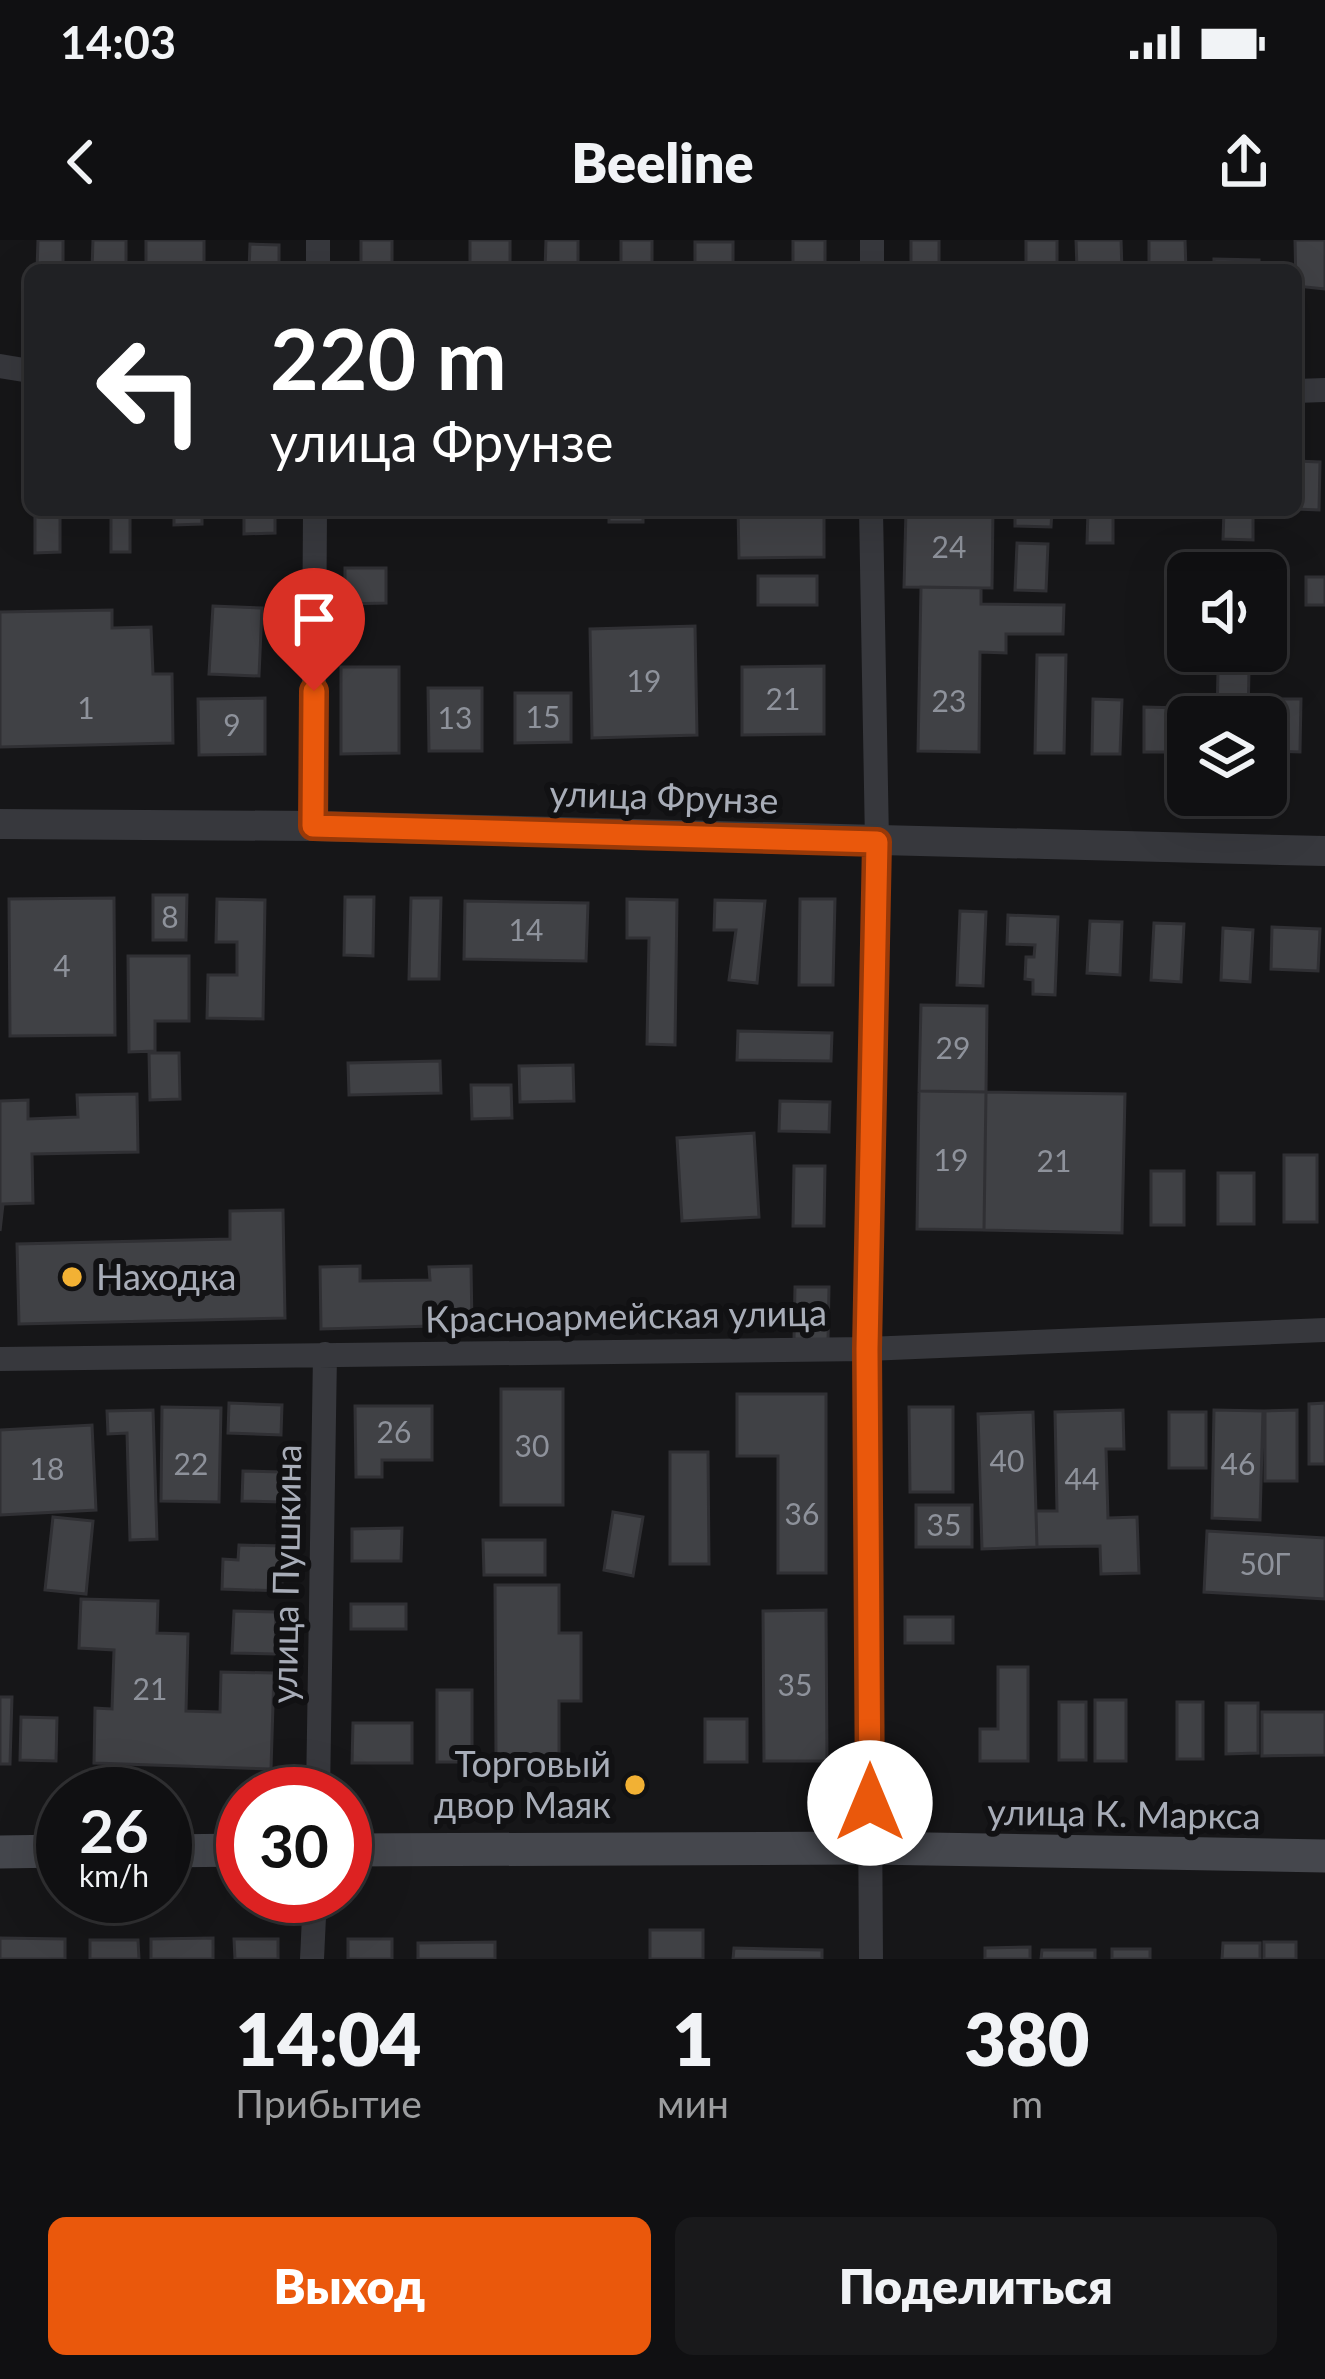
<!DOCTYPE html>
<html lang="ru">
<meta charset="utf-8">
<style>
:root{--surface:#101012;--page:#19191b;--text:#f1f3f6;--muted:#9c9d9f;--line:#303032;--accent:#ea580c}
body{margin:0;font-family:Lato,sans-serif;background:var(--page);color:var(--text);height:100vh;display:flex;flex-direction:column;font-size:45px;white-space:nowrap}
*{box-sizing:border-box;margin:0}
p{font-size:39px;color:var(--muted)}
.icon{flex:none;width:66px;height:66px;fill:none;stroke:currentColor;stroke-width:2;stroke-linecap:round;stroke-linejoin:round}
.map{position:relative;height:1719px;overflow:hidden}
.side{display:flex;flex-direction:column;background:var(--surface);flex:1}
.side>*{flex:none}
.hud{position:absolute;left:24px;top:24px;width:1278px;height:252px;border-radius:18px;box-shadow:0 12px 48px #0002,0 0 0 3px var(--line);background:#202124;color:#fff;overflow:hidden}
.buttons{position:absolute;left:1167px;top:312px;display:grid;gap:24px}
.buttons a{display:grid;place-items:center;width:120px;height:120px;border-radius:18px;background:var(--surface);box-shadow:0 12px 48px #0002,0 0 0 3px var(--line);font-size:60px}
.speed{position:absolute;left:36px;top:1527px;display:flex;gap:24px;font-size:60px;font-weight:700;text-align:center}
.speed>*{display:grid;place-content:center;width:156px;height:156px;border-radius:50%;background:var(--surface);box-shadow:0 12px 48px #0002,0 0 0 3px var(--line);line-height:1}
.speed small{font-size:30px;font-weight:400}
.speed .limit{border:18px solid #d22;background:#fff;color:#111}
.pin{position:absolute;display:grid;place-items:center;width:102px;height:102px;color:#fff;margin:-123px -51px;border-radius:50% 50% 50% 0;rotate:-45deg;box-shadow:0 0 12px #0007}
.pin .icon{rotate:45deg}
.me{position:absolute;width:132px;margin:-66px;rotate:0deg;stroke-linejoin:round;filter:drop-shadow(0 0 9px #0008)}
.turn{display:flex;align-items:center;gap:42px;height:252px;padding:0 48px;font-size:54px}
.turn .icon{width:156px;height:156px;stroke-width:2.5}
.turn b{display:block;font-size:84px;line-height:102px}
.eta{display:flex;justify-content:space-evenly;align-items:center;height:204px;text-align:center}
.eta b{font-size:72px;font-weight:800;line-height:84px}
.action{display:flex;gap:24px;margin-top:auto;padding:24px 48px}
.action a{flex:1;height:138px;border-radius:18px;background:var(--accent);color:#fff;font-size:48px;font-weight:800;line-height:138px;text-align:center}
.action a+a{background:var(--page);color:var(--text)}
.status{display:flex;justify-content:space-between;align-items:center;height:84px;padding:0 60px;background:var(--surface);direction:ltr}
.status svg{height:33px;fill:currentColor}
header{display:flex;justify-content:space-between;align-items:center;height:156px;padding:0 48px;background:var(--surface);font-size:54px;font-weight:800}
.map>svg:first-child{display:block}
</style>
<div class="status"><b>14:03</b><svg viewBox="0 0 49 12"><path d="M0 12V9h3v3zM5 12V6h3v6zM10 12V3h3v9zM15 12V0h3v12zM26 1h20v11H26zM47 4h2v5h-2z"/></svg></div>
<header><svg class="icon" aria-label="back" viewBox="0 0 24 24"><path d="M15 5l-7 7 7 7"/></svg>Beeline<svg class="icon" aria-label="share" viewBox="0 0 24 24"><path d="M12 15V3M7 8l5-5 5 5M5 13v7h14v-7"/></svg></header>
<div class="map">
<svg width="1325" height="1719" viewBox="0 0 1325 1719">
<rect width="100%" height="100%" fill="#161618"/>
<!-- building -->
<path fill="#404145" stroke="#303034" stroke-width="3" d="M 38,0 L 63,0 L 63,30 L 37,30 Z
M 93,0 L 126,0 L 126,30 L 92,30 Z
M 146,0 L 204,0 L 204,30 L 146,30 Z
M 361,0 L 392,0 L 392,30 L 361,30 Z
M 470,0 L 510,0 L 510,30 L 470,30 Z
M 546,0 L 578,0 L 578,30 L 545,30 Z
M 621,0 L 652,0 L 652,30 L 621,30 Z
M 793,0 L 825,0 L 825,30 L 793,30 Z
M 911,0 L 939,0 L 939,30 L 911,30 Z
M 1026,0 L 1057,0 L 1057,30 L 1026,30 Z
M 1076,0 L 1121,0 L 1122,30 L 1077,30 Z
M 1149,0 L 1185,0 L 1186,30 L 1149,30 Z
M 1295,0 L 1325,0 L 1325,49 L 1296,46 Z
M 695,2 L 733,2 L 733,30 L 695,30 Z
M 250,4 L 279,5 L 279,30 L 249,30 Z
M 1214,19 L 1259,20 L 1259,30 L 1214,30 Z
M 1296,221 L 1320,222 L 1319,270 L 1296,269 Z
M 35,270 L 60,270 L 60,312 L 35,313 Z
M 111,270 L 130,270 L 130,312 L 111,312 Z
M 174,270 L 202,270 L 202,284 L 174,285 Z
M 244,270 L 275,270 L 275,293 L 244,294 Z
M 609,270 L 643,270 L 643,282 L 609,282 Z
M 738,270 L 824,270 L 824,317 L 739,318 Z
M 906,270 L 993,270 L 992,348 L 904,347 Z
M 1015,270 L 1052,270 L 1051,287 L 1015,286 Z
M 1088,270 L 1113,270 L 1113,303 L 1087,303 Z
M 1224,270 L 1253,270 L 1253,300 L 1223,299 Z
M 1017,303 L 1048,304 L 1046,351 L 1015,350 Z
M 345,328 L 386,328 L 386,363 L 345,364 Z
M 758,336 L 817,336 L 817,365 L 758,365 Z
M 1306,337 L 1325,337 L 1325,365 L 1306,365 Z
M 921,347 L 981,348 L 981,364 L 1064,365 L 1063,394 L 1006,394 L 1006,413 L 980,412 L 979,512 L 918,511 Z
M 213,366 L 262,368 L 259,436 L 209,434 Z
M 112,370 L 112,388 L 151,387 L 153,434 L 172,434 L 173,503 L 0,507 L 0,372 Z
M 695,386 L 697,495 L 592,498 L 590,389 Z
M 1037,415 L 1066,415 L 1064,513 L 1035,513 Z
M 824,426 L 824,494 L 742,495 L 742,427 Z
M 341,427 L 399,427 L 399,513 L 341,514 Z
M 1218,431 L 1249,431 L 1248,477 L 1217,477 Z
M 428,448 L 482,448 L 482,511 L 429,511 Z
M 515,453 L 571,453 L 571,502 L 515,503 Z
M 265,458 L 265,514 L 199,515 L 198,459 Z
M 1093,459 L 1122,460 L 1120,514 L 1092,514 Z
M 1268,459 L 1301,459 L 1300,512 L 1267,511 Z
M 1144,467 L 1181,468 L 1180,512 L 1144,512 Z
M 153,655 L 187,655 L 186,700 L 153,700 Z
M 345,657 L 374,657 L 373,716 L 344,715 Z
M 114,658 L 115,795 L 10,796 L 9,659 Z
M 411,658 L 441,658 L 439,739 L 409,739 Z
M 217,659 L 265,660 L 263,779 L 207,778 L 208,735 L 237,735 L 237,702 L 216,702 Z
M 627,659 L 677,660 L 675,805 L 647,804 L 649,698 L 627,698 Z
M 800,659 L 835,659 L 833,745 L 799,745 Z
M 715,660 L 765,661 L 757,743 L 729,740 L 736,690 L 714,690 Z
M 465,661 L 588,663 L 586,721 L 464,719 Z
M 960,671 L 986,672 L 983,746 L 957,745 Z
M 1008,675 L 1058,677 L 1055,755 L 1033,754 L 1033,740 L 1025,739 L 1026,717 L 1034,717 L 1035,705 L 1007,704 Z
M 1090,681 L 1122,682 L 1120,735 L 1087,733 Z
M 1154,683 L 1184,684 L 1181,742 L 1151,740 Z
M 1272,687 L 1320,689 L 1318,731 L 1271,729 Z
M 1223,688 L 1253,690 L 1250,742 L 1221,740 Z
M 128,716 L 189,716 L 189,781 L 155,781 L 155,811 L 129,812 Z
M 921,765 L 987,766 L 986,852 L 919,851 Z
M 738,791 L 832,793 L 831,821 L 737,820 Z
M 149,813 L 179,813 L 180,859 L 150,860 Z
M 440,821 L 441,853 L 349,855 L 348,823 Z
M 573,825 L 574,861 L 520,862 L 519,826 Z
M 471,845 L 511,845 L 512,878 L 472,879 Z
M 919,851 L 986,852 L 984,990 L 917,989 Z
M 986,852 L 1125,854 L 1122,993 L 984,990 Z
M 137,854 L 138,912 L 32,914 L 33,963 L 3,964 L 0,991 L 0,861 L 28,860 L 28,879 L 78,877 L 77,855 Z
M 780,861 L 830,862 L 829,892 L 779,891 Z
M 754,893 L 759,977 L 682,981 L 677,898 Z
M 1284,915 L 1317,915 L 1317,982 L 1284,982 Z
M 794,926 L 825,926 L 824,986 L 793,986 Z
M 1151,931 L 1184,931 L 1184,985 L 1151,985 Z
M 1218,933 L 1254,933 L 1254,984 L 1218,984 Z
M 283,970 L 285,1078 L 19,1084 L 17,1004 L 230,999 L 230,971 Z
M 360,1026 L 360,1041 L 430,1040 L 429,1027 L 471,1026 L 472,1085 L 321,1089 L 320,1027 Z
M 795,1047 L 829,1047 L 828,1100 L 794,1099 Z
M 501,1149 L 563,1149 L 563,1265 L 501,1265 Z
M 737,1154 L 826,1154 L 826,1333 L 778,1333 L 778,1216 L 737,1216 Z
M 229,1163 L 282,1165 L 281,1195 L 228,1193 Z
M 1325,1163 L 1325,1224 L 1309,1224 L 1309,1164 Z
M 355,1166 L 432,1166 L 432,1220 L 382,1220 L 382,1237 L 356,1237 Z
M 162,1167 L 221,1168 L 219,1262 L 161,1261 Z
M 909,1167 L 953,1167 L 953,1252 L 910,1252 Z
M 153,1170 L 157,1299 L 130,1300 L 127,1193 L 108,1194 L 107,1171 Z
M 1123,1170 L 1124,1209 L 1106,1209 L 1108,1278 L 1137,1277 L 1139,1333 L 1101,1334 L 1100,1306 L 1037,1307 L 1036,1271 L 1057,1271 L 1055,1172 Z
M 1214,1170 L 1263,1171 L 1260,1280 L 1212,1278 Z
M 1297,1170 L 1297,1241 L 1265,1241 L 1265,1171 Z
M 1033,1172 L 1037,1307 L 982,1309 L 978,1174 Z
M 1169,1172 L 1206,1172 L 1206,1228 L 1169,1228 Z
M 92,1185 L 96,1270 L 0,1275 L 0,1190 Z
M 670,1212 L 708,1212 L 709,1324 L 670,1324 Z
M 243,1231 L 281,1232 L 280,1262 L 242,1261 Z
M 916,1265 L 972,1265 L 972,1307 L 916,1307 Z
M 613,1272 L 643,1277 L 633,1336 L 604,1330 Z
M 53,1277 L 93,1281 L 86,1354 L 45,1350 Z
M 402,1288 L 401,1321 L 352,1321 L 352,1289 Z
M 1207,1291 L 1325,1298 L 1325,1359 L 1204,1352 Z
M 483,1300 L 545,1300 L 545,1335 L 484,1335 Z
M 239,1305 L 283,1306 L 282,1351 L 222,1349 L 223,1319 L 238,1320 Z
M 495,1345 L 559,1345 L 559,1393 L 581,1393 L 581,1461 L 559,1461 L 559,1517 L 496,1517 Z
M 81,1359 L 158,1361 L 157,1393 L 188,1394 L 186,1471 L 220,1472 L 221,1432 L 274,1433 L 271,1529 L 94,1523 L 95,1468 L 112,1469 L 114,1410 L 79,1408 Z
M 351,1364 L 406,1364 L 406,1389 L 351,1389 Z
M 826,1370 L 827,1521 L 764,1521 L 763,1371 Z
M 234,1371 L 276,1372 L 275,1414 L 232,1413 Z
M 905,1377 L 953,1377 L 953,1403 L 905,1403 Z
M 998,1427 L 1028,1427 L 1028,1521 L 980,1521 L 980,1489 L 998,1489 Z
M 437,1450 L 472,1450 L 472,1522 L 437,1522 Z
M 0,1457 L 12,1457 L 10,1524 L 0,1524 Z
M 1095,1460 L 1126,1460 L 1126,1521 L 1095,1521 Z
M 1059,1462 L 1086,1462 L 1086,1520 L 1059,1520 Z
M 1177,1462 L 1203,1462 L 1203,1519 L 1177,1519 Z
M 1226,1463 L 1258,1463 L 1258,1513 L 1226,1514 Z
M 1262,1472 L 1325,1472 L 1325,1515 L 1262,1516 Z
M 21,1477 L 57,1478 L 56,1521 L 20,1520 Z
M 705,1479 L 747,1479 L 747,1522 L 705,1522 Z
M 353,1483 L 412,1483 L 412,1523 L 352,1523 Z
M 650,1690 L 703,1690 L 703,1719 L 650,1719 Z
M 0,1698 L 65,1699 L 65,1719 L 0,1719 Z
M 213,1698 L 213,1719 L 151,1719 L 151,1699 Z
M 234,1699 L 278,1699 L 278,1719 L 235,1719 Z
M 348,1699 L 392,1699 L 392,1719 L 348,1719 Z
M 90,1700 L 138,1700 L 139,1719 L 90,1719 Z
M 495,1702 L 495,1719 L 418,1719 L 418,1703 Z
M 1264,1702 L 1296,1702 L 1296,1719 L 1264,1719 Z
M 1223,1703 L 1260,1703 L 1260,1719 L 1222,1719 Z
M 1030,1707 L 1030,1719 L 985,1719 L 985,1708 Z
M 734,1708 L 822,1710 L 822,1719 L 733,1719 Z
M 1112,1709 L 1150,1709 L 1150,1719 L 1112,1719 Z
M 1042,1710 L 1095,1710 L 1095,1719 L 1041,1719 Z"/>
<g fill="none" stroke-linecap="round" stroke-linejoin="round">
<!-- minor -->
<path stroke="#37383d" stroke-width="24" d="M 318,30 L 318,0
M 872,30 L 872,0
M 0,126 L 30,131
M 1296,151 L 1325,150
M 313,586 L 315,270
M 0,1119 L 867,1109 L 1325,1090
M 318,1554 L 325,1114
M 312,1719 L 315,1656
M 871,1719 L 867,1109 L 877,602 L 871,270"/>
<!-- tertiary -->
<path stroke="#37383d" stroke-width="30" d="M 0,584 L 313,586 L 1325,611"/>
<!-- secondary -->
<path stroke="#45474d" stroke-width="33" d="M 345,1610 L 870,1608 L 1325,1616
M 165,1611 L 243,1610
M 0,1612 L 63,1611"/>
</g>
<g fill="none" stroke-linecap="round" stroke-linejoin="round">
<!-- route casing -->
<g stroke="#983908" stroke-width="30">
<path id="route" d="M 314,451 L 313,586 L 877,602 L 867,1109 L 870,1563"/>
</g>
<!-- route -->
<use href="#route" stroke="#ea580c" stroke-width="21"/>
</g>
<!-- markers -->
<g fill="#f2b134" stroke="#111113" stroke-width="4.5">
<circle cx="72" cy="1037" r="12"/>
<circle cx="635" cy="1545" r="12"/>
</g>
<g text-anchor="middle" stroke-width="12" stroke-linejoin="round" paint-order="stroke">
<!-- number labels -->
<g font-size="30" fill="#8e929b">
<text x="949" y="318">24</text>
<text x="644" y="452">19</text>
<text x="783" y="470">21</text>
<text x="949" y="472">23</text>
<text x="86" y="479">1</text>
<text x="543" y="488">15</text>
<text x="455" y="489">13</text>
<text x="232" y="496">9</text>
<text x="170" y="688">8</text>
<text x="526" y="701">14</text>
<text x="62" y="737">4</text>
<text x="953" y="819">29</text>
<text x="951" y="931">19</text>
<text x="1054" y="932">21</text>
<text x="394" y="1203">26</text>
<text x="532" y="1217">30</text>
<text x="1007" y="1232">40</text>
<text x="191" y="1235">22</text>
<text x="1238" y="1235">46</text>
<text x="47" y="1240">18</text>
<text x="1082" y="1250">44</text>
<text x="802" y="1285">36</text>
<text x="944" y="1296">35</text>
<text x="1265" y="1335">50Г</text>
<text x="795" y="1456">35</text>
<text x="150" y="1460">21</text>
</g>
<!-- street labels -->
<g font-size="36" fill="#a8adb8" stroke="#111113">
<text transform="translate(664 557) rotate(2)" y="13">улица Фрунзе</text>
<text transform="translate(626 1076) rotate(-1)" y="13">Красноармейская улица</text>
<text transform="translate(286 1334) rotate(-89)" y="13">улица Пушкина</text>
<text transform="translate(1124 1574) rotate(1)" y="13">улица К. Маркса</text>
</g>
<!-- poi labels -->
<g font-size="36" fill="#a8adb8" stroke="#111113" text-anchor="start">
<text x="96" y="1050">Находка</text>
<text x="611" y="1537" text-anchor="end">Торговый<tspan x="611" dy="41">двор Маяк</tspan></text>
</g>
</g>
</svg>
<div class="buttons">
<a><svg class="icon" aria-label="sound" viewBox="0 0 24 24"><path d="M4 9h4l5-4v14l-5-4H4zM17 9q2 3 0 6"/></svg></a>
<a><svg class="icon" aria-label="layers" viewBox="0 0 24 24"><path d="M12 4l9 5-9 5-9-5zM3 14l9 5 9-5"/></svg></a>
</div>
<div class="speed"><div>26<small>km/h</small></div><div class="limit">30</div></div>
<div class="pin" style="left:314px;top:451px;background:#d93025"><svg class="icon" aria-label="arrive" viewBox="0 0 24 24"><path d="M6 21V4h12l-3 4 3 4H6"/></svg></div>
<svg class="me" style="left:870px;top:1563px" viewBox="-20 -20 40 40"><circle r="19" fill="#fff"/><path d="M0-13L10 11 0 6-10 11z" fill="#ea580c"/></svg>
<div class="hud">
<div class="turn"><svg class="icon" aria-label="left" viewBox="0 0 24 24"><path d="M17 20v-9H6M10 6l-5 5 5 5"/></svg><div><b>220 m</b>улица Фрунзе</div></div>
</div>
</div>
<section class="side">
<div class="eta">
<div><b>14:04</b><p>Прибытие</p></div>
<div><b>1</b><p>мин</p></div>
<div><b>380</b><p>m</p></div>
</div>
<div class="action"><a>Выход</a><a>Поделиться</a></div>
</section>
